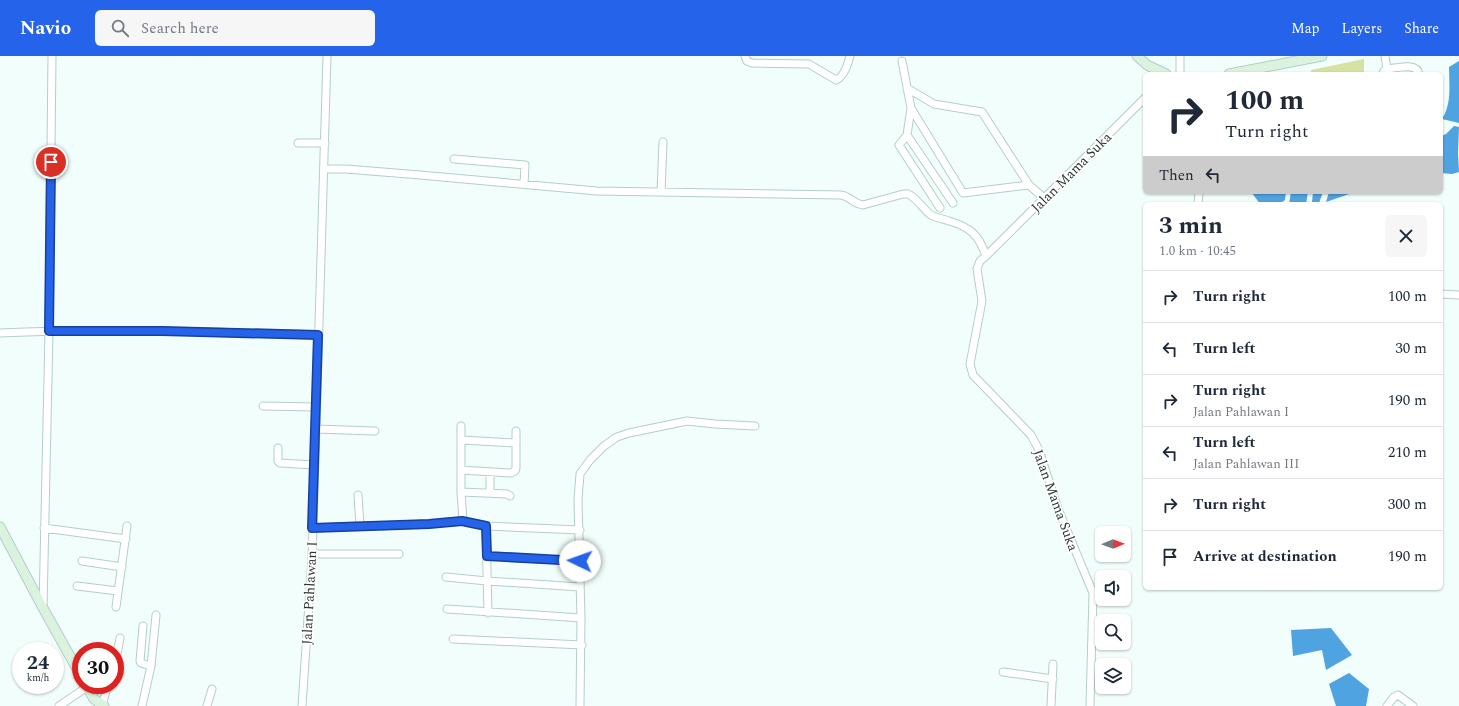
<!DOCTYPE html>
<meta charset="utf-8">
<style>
:root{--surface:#fff;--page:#f6f6f7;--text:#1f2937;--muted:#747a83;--line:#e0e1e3;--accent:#2563eb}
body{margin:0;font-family:Spectral,serif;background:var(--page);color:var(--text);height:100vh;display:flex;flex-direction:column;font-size:15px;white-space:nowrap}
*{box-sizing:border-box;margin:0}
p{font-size:13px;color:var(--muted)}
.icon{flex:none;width:22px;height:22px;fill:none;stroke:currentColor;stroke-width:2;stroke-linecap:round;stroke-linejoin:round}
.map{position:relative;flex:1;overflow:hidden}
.details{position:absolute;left:1143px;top:146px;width:300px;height:388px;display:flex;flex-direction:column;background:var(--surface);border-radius:6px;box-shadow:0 1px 3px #0004}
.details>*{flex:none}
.banner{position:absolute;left:1143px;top:16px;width:300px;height:122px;border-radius:6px;box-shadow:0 1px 3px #0004;background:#fff;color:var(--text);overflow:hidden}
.needle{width:26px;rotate:89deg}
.buttons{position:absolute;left:1095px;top:470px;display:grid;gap:8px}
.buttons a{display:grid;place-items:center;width:36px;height:36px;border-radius:6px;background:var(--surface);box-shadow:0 1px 3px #0004;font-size:20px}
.speed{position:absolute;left:12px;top:586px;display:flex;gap:8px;font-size:20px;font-weight:700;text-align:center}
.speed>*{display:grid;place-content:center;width:52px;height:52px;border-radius:50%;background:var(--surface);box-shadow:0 1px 3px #0004;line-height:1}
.speed small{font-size:10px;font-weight:400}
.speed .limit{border:6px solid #d22;background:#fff;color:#111}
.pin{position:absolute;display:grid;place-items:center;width:34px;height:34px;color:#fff;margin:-17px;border:2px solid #fff;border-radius:50%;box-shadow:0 1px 4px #0007}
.me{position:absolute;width:44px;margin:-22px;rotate:273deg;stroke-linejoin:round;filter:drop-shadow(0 0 3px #0008)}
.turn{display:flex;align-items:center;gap:14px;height:84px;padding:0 16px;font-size:18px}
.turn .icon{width:52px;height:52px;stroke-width:2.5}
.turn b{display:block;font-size:28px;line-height:34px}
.then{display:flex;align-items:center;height:38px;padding:0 16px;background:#0003;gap:8px;font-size:15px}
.round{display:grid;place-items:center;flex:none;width:42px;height:42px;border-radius:6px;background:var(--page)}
.summary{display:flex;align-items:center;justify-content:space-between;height:68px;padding:0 16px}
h1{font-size:24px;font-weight:700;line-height:30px}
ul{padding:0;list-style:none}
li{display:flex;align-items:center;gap:12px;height:52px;padding:0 16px;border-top:1px solid var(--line)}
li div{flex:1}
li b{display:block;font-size:15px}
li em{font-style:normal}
header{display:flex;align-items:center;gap:24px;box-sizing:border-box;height:56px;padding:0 20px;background:var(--accent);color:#fff}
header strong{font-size:19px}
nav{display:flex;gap:22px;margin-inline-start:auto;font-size:14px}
.search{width:280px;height:36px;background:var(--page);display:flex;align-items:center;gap:10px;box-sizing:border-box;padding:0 14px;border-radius:6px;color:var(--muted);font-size:15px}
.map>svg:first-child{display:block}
</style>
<header>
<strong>Navio</strong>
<div class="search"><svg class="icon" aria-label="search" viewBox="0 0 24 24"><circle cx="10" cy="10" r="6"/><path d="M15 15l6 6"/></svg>Search here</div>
<nav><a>Map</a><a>Layers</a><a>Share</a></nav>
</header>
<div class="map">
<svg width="1459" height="650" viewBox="0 0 1459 650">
<rect width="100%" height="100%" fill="#f2fefb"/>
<!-- green -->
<path fill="#d6e2a2" d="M 1364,3 L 1364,18 L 1311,18 L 1311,14 Z"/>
<!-- water -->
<path fill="#50a3e1" d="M 1459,5 L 1459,67 L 1442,63 C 1452,47 1449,29 1449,11 Z
M 1454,70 L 1459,71 L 1458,97 L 1459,116 L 1452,118 L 1441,117 L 1441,80 L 1446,78 Z
M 1248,136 L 1286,136 L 1285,144 L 1279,148 L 1260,148 L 1252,137 Z
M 1291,136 L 1308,136 L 1306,148 L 1289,148 Z
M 1313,136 L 1323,136 L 1319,147 L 1312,146 Z
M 1329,136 L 1355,136 L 1326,146 Z
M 1331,572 L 1352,599 L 1326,614 L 1322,594 L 1293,600 L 1291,574 Z
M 1349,617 L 1369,633 L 1366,650 L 1336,650 L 1329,628 Z"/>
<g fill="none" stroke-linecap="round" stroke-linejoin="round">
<!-- minor casing -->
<g stroke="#b2cfc8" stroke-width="9">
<path id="minor" d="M 745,0 L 747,5 L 752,7 L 809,8 L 836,24 C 844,21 848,8 850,0
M 902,5 L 911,52 L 963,137 L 1029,129 L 1044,142
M 1387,13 C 1396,12 1417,6 1419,18
M 1180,18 L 1180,0
M 1383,18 L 1384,15 L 1387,13 L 1385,0
M 907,32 L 934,48 L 982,56 L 1029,129
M 911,52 L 907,79 L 953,147
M 907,79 L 899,89 L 940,152
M 298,87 L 325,87
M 454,103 L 525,109 L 524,128
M 324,113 L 346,113 L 420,119 L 597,135 L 841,139 C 849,140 854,148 863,149 L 903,138 L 908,138 C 917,142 923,153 931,159 C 937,162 943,163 949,165 C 970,171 979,179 986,200
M 661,136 L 663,86
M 1198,148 L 1199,136
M 1441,238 L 1459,239
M 0,277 C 106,272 212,276 318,279
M 263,350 L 316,351
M 461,370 L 461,436 L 463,465
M 315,373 L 375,375
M 461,384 L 516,387
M 278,392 L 278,405 L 280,407 L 314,409
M 461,414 L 511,417 L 515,415 L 516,412 L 516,375
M 461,436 L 507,438 L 510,440
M 490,437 L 490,416
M 358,439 L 360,470
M 486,470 L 488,557
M 44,472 L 126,483
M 312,472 L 429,468 L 463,465 L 486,470 L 580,474
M 312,498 L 399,498
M 487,500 L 580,505
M 82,505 L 122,511
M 446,521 L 487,525 L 580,531
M 77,530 L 118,535
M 116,551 L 127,470
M 43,552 L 49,275 L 52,0
M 447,553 L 581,562
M 143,570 L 140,605 L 141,607 L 151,610
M 453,583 L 582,589
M 115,609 L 120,582
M 1003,616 L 1053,623
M 102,649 L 108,629
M 59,650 L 87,631
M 142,650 L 151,610 L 156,559
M 207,650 L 212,633
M 302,650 L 312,503 L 327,0
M 580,650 L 581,562 L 578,444 L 580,418 L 590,404 L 604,390 L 617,381 L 629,377 L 687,365 L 715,368 L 755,370
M 1051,650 L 1053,608
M 1090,650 L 1093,537 L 1058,453 L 1039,394 L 1031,379 L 973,319 L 970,308 L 982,245 L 977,213 L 980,205 L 986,200 L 1145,42
M 1387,650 L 1394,641 L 1398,639 L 1413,650"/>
</g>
<!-- secondary casing -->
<g stroke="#b2cfc8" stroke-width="11">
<path id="secondary" d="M 1137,0 L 1147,9 L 1166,18
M 1229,18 L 1322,0
M 0,471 L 43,552 L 81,620
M 86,629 L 94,643 L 104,650"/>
</g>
<!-- minor -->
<use href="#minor" stroke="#fff" stroke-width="7"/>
<!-- secondary -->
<use href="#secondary" stroke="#dbf2df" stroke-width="9"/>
</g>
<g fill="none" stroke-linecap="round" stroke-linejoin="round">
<!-- route casing -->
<g stroke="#184099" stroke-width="10">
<path id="route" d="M 51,106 L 49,275 L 162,275 L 318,279 L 312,472 L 429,468 L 462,465 L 486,470 L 487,500 L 580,505"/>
</g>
<!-- route -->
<use href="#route" stroke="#2563eb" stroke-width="7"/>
</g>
<g text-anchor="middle" stroke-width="3.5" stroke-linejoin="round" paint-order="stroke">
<!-- street labels -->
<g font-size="14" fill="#2b3734" stroke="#fff">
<text transform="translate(1071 116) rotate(-45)" y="5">Jalan Mama Suka</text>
<text transform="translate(1056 444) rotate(70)" y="5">Jalan Mama Suka</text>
<text transform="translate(309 537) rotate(-87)" y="5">Jalan Pahlawan I</text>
</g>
</g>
</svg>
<div class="buttons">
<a><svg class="needle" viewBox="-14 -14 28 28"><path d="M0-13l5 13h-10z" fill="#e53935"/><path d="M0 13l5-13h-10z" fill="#747a83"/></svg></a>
<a><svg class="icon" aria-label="sound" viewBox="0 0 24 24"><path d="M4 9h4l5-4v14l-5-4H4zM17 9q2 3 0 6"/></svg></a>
<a><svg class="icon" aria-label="search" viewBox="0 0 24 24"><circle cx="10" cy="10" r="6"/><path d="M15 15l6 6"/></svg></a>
<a><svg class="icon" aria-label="layers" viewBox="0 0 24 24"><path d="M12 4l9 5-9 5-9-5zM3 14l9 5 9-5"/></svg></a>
</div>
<div class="speed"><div>24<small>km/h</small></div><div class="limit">30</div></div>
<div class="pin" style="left:51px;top:106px;background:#d93025"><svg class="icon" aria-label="arrive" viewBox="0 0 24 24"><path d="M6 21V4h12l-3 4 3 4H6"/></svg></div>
<svg class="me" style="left:580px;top:505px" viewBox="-20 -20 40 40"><circle r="19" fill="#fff"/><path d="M0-13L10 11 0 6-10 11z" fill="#2563eb"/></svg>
<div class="banner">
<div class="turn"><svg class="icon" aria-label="right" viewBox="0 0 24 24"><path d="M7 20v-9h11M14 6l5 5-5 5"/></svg><div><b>100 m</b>Turn right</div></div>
<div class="then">Then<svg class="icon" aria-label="left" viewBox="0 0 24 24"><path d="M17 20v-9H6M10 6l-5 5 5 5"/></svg></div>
</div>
<section class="details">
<div class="summary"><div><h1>3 min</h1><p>1.0 km · 10:45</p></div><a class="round"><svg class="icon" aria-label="close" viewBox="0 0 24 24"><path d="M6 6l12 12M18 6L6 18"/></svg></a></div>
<ul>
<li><svg class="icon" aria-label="right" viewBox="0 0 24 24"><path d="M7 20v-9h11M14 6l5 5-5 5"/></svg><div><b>Turn right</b></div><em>100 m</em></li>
<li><svg class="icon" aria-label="left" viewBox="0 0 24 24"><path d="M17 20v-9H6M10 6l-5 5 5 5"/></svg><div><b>Turn left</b></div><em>30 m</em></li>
<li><svg class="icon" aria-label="right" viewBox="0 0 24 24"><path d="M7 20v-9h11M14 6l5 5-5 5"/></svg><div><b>Turn right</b><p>Jalan Pahlawan I</p></div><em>190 m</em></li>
<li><svg class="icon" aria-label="left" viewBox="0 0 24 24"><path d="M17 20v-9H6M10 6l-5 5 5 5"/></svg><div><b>Turn left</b><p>Jalan Pahlawan III</p></div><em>210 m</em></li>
<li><svg class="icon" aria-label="right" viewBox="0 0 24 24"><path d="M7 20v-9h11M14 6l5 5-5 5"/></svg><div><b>Turn right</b></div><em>300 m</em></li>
<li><svg class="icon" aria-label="arrive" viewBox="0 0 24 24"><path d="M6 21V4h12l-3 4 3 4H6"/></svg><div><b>Arrive at destination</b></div><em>190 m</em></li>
</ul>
</section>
</div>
